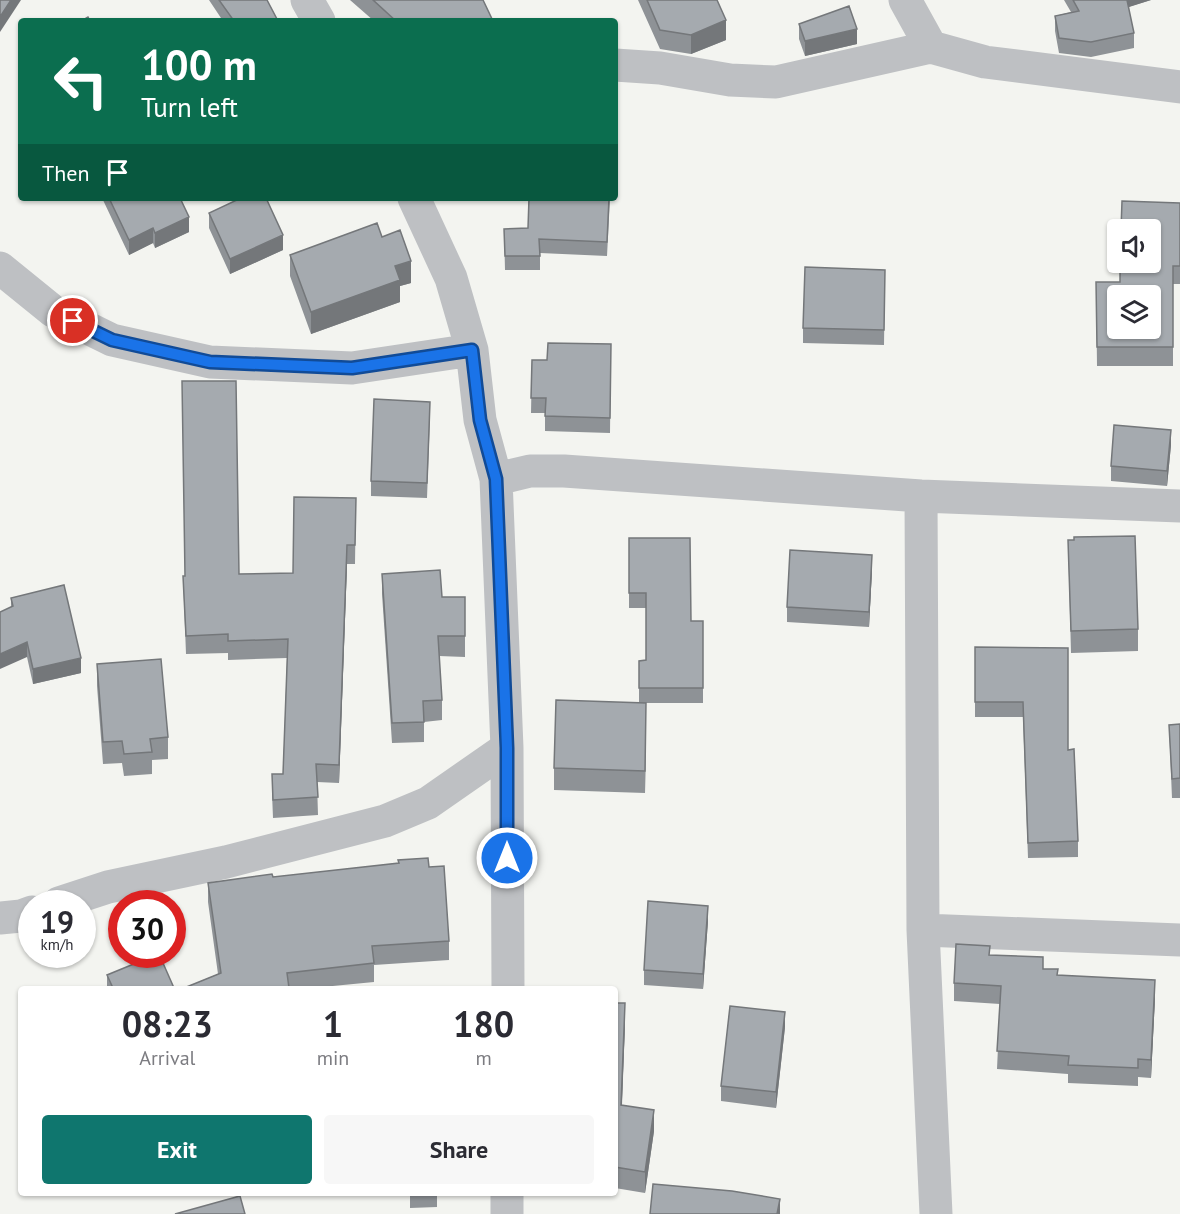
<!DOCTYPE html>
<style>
:root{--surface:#fff;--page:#f7f7f7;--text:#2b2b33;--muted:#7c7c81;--accent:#0f766e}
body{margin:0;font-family:"PT Sans",sans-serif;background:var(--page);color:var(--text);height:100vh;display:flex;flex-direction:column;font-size:22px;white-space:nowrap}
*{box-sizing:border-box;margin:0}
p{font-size:20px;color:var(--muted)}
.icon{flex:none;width:33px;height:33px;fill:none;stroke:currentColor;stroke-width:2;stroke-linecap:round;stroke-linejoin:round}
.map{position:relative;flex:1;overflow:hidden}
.drawer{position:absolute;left:18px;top:986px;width:600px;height:210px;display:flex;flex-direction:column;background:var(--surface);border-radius:6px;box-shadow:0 2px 4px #0004}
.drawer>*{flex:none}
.banner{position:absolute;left:18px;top:18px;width:600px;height:183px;border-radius:6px;box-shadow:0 2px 4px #0004;background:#0b6e4f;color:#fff;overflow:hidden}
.controls{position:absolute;left:1107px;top:219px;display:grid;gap:12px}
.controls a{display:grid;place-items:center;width:54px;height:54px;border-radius:6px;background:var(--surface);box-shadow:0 2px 4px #0004;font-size:30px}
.speed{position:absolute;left:18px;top:890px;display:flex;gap:12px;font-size:30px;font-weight:700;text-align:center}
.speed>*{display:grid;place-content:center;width:78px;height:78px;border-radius:50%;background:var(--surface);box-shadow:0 2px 4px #0004;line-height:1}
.speed small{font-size:15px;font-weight:400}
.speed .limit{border:9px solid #d22;background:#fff;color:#111}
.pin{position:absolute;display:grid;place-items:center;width:51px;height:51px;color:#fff;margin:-26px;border:3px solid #fff;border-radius:50%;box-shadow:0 2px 6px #0007}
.me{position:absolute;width:66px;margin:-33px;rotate:0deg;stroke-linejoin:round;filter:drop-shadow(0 0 4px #0008)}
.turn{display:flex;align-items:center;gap:21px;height:126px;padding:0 24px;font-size:27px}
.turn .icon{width:78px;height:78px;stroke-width:2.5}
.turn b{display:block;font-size:42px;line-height:51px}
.then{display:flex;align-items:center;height:57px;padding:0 24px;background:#0003;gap:12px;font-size:22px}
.eta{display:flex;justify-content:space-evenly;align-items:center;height:102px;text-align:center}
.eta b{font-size:36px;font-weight:600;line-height:42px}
.cta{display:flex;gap:12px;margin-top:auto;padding:12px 24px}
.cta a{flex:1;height:69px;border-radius:6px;background:var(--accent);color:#fff;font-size:24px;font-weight:600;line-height:69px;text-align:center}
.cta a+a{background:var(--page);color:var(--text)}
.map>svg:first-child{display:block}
</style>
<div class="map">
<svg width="1180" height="1214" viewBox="0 0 1180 1214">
<rect width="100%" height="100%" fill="#f3f4f0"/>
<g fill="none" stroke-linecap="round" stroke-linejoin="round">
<!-- minor -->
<path stroke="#bec0c3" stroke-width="33" d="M 307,0 L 319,21
M 905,0 L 931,47
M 615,65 L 660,68 L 730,80 L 776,82 L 931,47 L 985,62 L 1180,87
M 414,198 L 451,278 L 472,350 L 480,420 L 496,479 L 507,748 L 508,988
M 0,268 L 53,311 L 112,340 L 210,362 L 352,368 L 472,350
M 496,479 L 530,471 L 564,471 L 921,496 L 1180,506
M 921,496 L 923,930 L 936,1214
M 59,903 L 108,887 L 226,862 L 385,821 L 428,803 L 507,748
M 0,918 L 21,916 L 32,912
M 923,930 L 1180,940
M 507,1214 L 507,1192"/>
</g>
<!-- wall -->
<path fill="#8e9296" d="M 209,0 L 267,0 L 278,21 L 223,21 Z
M 350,0 L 483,0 L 493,21 L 374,21 Z
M 638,0 L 717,0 L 726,40 L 691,54 L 660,49 Z
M 1064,0 L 1151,0 L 1128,7 L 1134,33 L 1134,48 L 1091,57 L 1059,53 L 1055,31 L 1055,16 L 1071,12 Z
M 799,24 L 857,44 L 805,56 L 799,39 Z
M 103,198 L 180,198 L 189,232 L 155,248 L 153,243 L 129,255 L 103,200 Z
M 610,198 L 607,256 L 540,253 L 540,270 L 505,270 L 504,229 L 528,228 Z
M 1180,203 L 1180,284 L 1173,284 L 1173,366 L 1097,366 L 1096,282 L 1120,282 Z
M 209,213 L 283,250 L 230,274 L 209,228 Z
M 382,237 L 411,283 L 400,286 L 400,302 L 311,334 L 290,276 L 290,255 Z
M 885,270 L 884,345 L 803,343 L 803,328 Z
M 611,344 L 610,433 L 545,431 L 545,413 L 531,413 L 532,360 L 547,360 Z
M 430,417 L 427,498 L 371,496 L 371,481 Z
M 1171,445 L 1167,486 L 1111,481 L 1111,466 Z
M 356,498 L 355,564 L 347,564 L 339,783 L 317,782 L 318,815 L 273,818 L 272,793 L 272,774 L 283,774 L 287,658 L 228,660 L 228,653 L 186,654 L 183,576 L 293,573 Z
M 629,538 L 691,621 L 703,621 L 703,703 L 646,703 L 645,793 L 554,790 L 554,768 L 639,703 L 639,661 L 646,660 L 646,608 L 629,608 Z
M 1068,540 L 1138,629 L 1138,651 L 1071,653 Z
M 872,570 L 869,627 L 787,622 L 787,607 Z
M 382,574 L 442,597 L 465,597 L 465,657 L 439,656 L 442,700 L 442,720 L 424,722 L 424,742 L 392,743 L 382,594 Z
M 11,598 L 81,673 L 33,684 L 27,657 L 11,607 Z
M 975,647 L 1068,750 L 1078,841 L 1078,857 L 1028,858 L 1023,717 L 975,717 Z
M 97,664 L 168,737 L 168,759 L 152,760 L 152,774 L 124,776 L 122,763 L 103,764 L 97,686 Z
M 1180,724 L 1180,798 L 1172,798 L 1169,725 Z
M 429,867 L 449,941 L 449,960 L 374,965 L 374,982 L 312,988 L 184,988 L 218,974 L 208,902 L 208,883 L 273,877 Z
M 708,921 L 703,989 L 644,985 L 644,970 Z
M 990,955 L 1043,969 L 1058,975 L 1155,998 L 1151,1078 L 1138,1077 L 1138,1086 L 1068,1083 L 1068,1074 L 997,1069 L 1000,1004 L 954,1001 L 954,983 Z
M 107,975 L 174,988 L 107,988 Z
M 615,1003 L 625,1024 L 622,1105 L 654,1131 L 645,1193 L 615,1188 Z
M 785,1027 L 776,1108 L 721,1101 L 721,1086 Z
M 401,1192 L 449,1192 L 449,1193 L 437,1194 L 437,1207 L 410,1208 L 410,1194 L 401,1194 Z"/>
<!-- shaded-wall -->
<path fill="#74777a" d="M 11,0 L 21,0 L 0,32 L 0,17 Z
M 1126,0 L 1151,0 L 1126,8 Z
M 726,20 L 726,40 L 691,54 L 691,35 Z
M 857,29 L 857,44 L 805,56 L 805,41 Z
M 189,217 L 189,232 L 155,248 L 155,233 Z
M 153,228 L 153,243 L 129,255 L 129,240 Z
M 283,235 L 283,250 L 230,274 L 230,259 Z
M 411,261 L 411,283 L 400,286 L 400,302 L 311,334 L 311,312 L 395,266 Z
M 1171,430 L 1171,445 L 1167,486 L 1167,471 Z
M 347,545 L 347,564 L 339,783 L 339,765 Z
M 872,555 L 872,570 L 869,627 L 869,612 Z
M 27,642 L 27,657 L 0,669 L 0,654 Z
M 81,658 L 81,673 L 33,684 L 33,669 Z
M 646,703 L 646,725 L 645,793 L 645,771 Z
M 708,906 L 708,921 L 703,989 L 703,974 Z
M 1155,980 L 1155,998 L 1151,1078 L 1151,1060 Z
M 625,1003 L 625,1024 L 621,1126 L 621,1105 Z
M 785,1012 L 785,1027 L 776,1108 L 776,1092 Z
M 654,1110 L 654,1131 L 645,1193 L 645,1172 Z
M 780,1199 L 780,1214 L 777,1214 Z"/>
<!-- building -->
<path fill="#a5aaaf" stroke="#74777a" stroke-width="1.5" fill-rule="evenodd" d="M 0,0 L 11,0 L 0,17 Z
M 219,0 L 267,0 L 278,21 L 234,21 Z
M 373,0 L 483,0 L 493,21 L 396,21 Z
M 647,0 L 717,0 L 726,20 L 691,35 L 660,30 Z
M 1073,0 L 1127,0 L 1134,33 L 1091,42 L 1059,38 L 1055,16 L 1079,11 Z
M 849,6 L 857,29 L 805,41 L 799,24 Z
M 88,17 L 90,21 L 81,21 Z
M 109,198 L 180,198 L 189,217 L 155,233 L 153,228 L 129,240 Z
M 241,198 L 266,198 L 283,235 L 230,259 L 209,213 Z
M 529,198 L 609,198 L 607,242 L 539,239 L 540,256 L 505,256 L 504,229 L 528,228 Z
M 1122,201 L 1180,203 L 1180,266 L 1173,266 L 1173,347 L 1097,347 L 1096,282 L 1120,282 L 1120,262 L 1150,262 L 1150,230 L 1121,230 ZM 1118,296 L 1150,296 L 1150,328 L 1118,328 Z
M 377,223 L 382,237 L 400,230 L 411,261 L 395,266 L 400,280 L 311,312 L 290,255 Z
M 805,267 L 885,270 L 884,330 L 803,328 Z
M 548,343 L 611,344 L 610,418 L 545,416 L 546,398 L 531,398 L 532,360 L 547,360 Z
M 182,381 L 236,381 L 239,574 L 293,573 L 294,497 L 356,498 L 355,545 L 347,545 L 339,765 L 316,764 L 318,797 L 273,800 L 272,774 L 283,774 L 288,639 L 228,641 L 228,634 L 186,636 L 183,576 L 185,576 Z
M 374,399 L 430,402 L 427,483 L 371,481 Z
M 1114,425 L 1171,430 L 1167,471 L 1111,466 Z
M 1135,536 L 1138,629 L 1071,631 L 1068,540 L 1074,540 L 1074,537 Z
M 629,538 L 690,538 L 691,621 L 703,621 L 703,688 L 639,688 L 639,661 L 646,660 L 646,593 L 629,593 Z
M 790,550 L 872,555 L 869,612 L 787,607 Z
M 440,570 L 442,597 L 465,597 L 465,636 L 438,636 L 442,700 L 423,701 L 424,722 L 392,723 L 382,574 Z
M 64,585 L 81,658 L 33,669 L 27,642 L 0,654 L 0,612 L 13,606 L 11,598 Z
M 975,647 L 1068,648 L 1068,750 L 1074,749 L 1078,841 L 1028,843 L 1023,702 L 975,702 Z
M 161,659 L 168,737 L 150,739 L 152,752 L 124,754 L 122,741 L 103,742 L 97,664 Z
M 556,700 L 646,703 L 645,771 L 554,768 Z
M 1180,724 L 1180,778 L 1172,779 L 1169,725 Z
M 428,858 L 429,867 L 444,866 L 449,941 L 372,946 L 374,963 L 287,973 L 289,988 L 184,988 L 221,973 L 208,883 L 272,874 L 273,877 L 399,863 L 398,860 Z
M 648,901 L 708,906 L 703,974 L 644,970 Z
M 956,944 L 990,946 L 989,955 L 1043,957 L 1043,969 L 1058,969 L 1057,975 L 1155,980 L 1151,1060 L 1138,1059 L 1138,1068 L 1068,1065 L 1069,1056 L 997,1051 L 1001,986 L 954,983 Z
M 158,954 L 159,954 L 174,988 L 113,988 L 107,975 Z
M 615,1003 L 625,1003 L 621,1105 L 654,1110 L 645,1172 L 615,1167 Z
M 730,1006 L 785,1012 L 776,1092 L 721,1086 Z
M 653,1184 L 732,1191 L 780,1199 L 777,1214 L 650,1214 Z
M 240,1196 L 245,1214 L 175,1214 Z"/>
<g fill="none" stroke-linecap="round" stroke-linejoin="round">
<!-- route casing -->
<g stroke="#114b97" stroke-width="15">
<path id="route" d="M 73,321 L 112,340 L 210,362 L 352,368 L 472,350 L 480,420 L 496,479 L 507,748 L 507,858"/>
</g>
<!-- route -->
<use href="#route" stroke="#1a73e8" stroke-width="10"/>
</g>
</svg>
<div class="controls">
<a><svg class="icon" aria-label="sound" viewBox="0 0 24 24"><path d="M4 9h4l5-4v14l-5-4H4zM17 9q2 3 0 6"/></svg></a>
<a><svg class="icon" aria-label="layers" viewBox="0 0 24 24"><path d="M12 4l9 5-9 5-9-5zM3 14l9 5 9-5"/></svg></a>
</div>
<div class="speed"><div>19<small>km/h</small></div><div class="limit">30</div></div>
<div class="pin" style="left:73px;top:321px;background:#d93025"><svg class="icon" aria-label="arrive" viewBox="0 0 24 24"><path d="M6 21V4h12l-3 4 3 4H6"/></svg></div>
<svg class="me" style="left:507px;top:858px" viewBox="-20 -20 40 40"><circle r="17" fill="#1a73e8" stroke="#fff" stroke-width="3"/><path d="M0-11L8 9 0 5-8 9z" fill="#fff"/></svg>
<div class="banner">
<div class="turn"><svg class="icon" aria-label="left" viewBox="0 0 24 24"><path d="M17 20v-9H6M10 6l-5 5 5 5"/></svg><div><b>100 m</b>Turn left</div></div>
<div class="then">Then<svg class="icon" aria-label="arrive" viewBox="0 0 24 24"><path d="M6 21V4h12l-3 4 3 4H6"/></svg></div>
</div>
<section class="drawer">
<div class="eta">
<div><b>08:23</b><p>Arrival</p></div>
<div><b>1</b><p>min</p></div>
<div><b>180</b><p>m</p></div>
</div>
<div class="cta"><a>Exit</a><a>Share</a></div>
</section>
</div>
